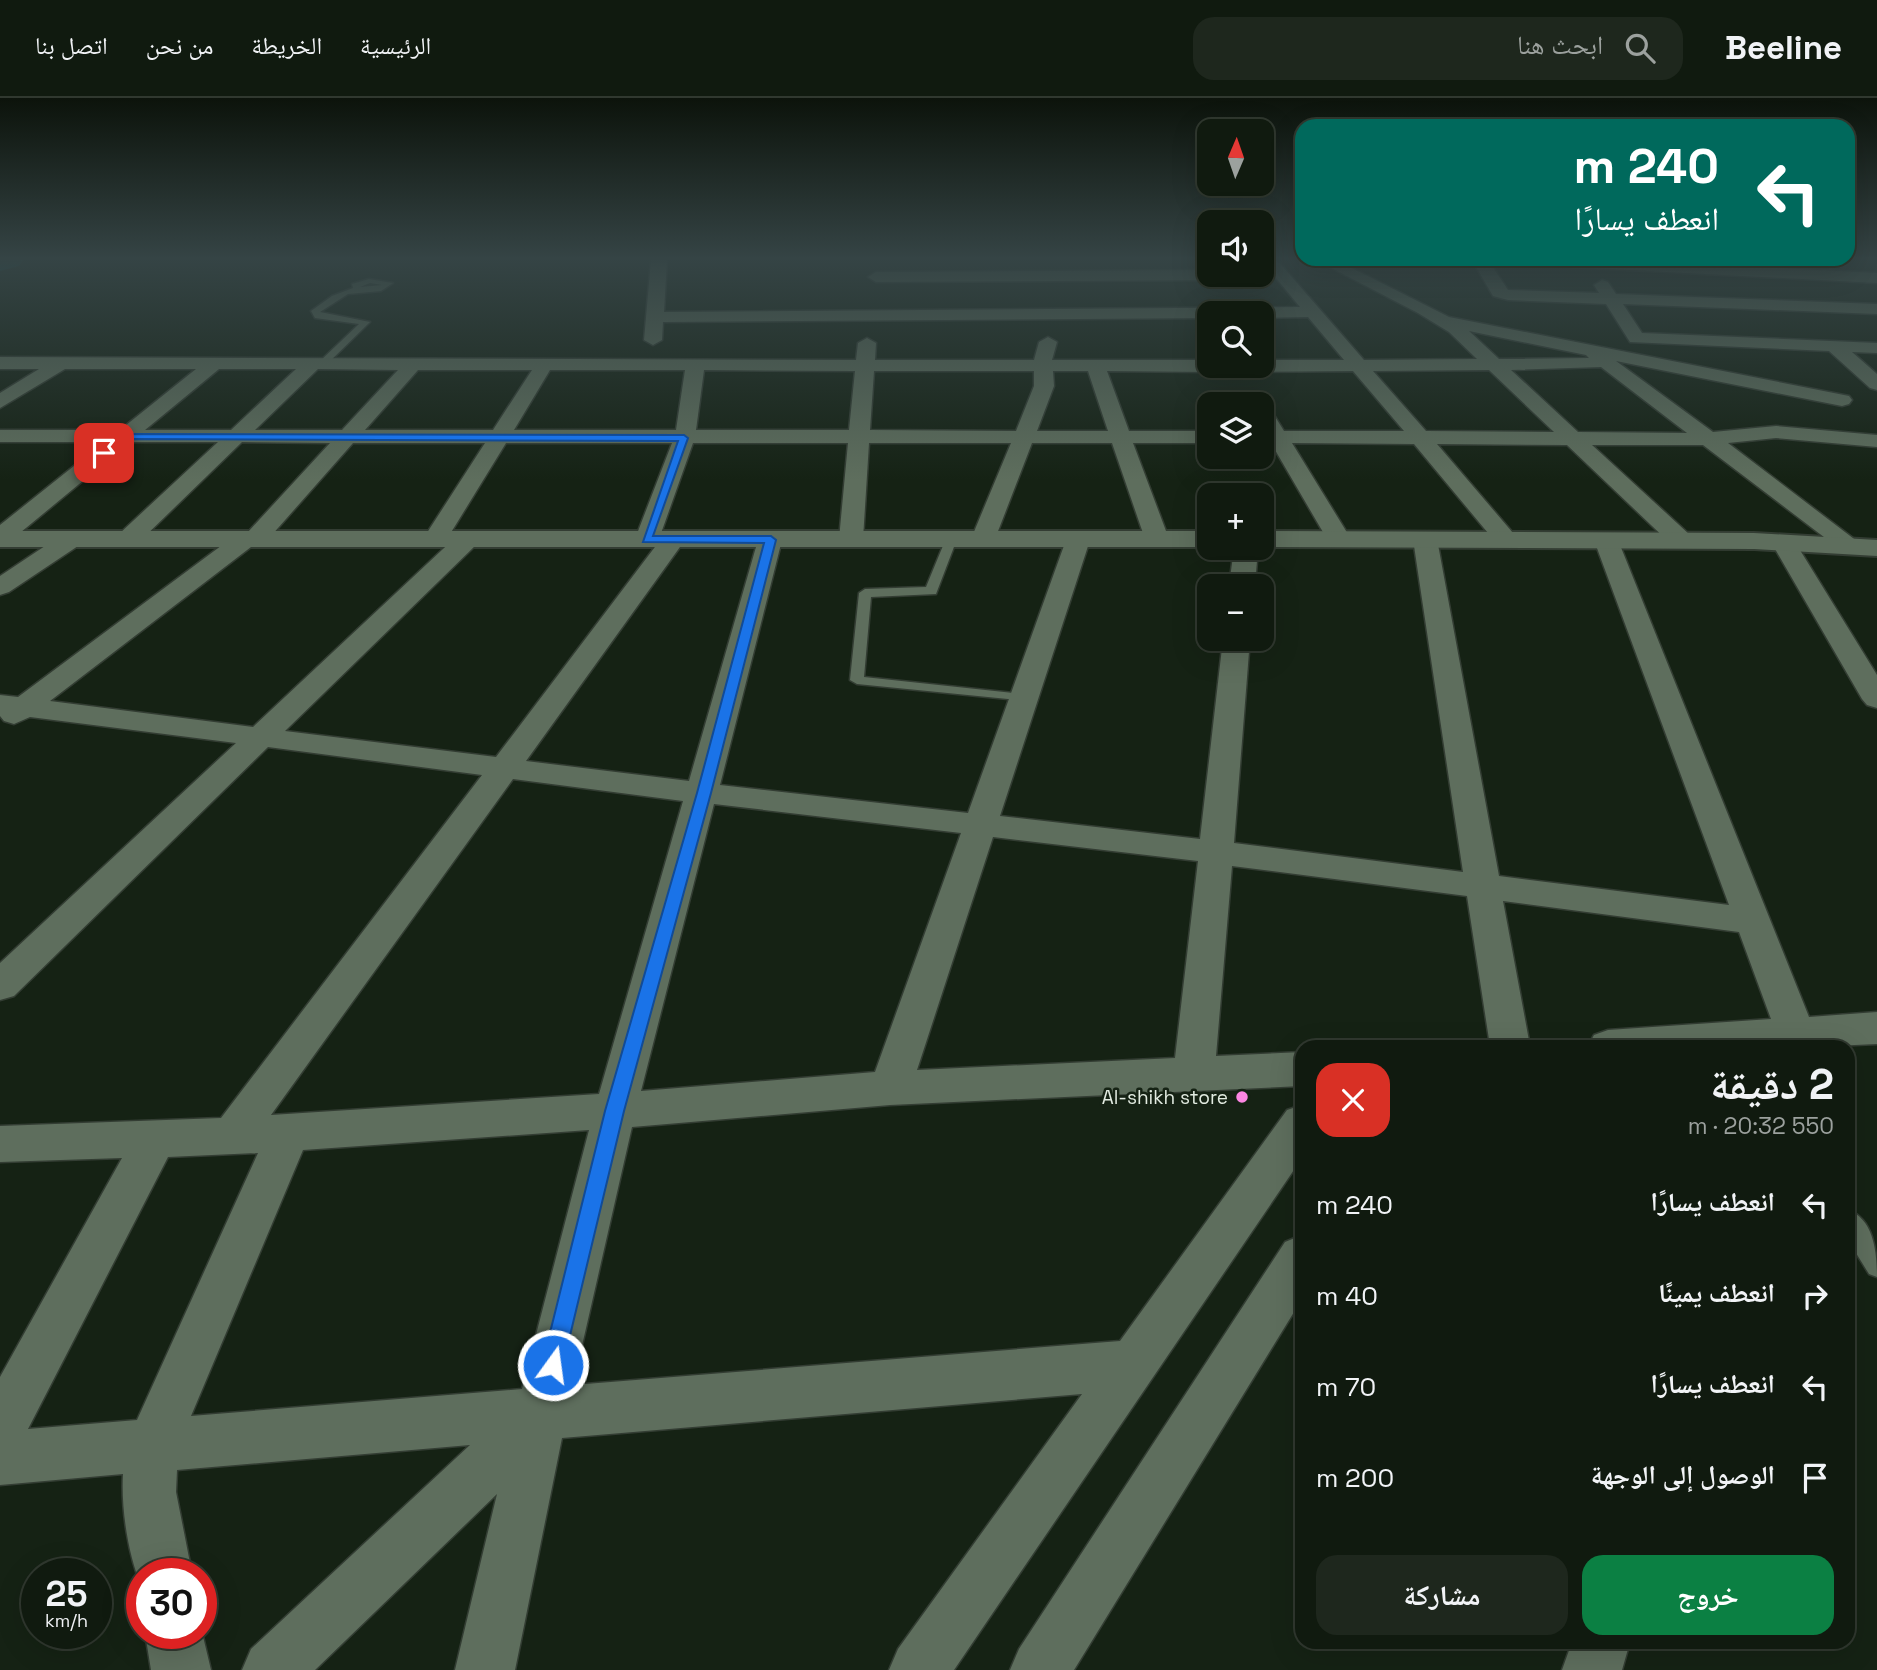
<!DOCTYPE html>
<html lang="ar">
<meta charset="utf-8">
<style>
:root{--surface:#101a0f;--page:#1e271d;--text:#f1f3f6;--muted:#9ca19e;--line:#30382f;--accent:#0b8043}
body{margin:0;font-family:"Space Grotesk","Noto Naskh Arabic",sans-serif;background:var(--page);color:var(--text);direction:rtl;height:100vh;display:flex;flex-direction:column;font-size:26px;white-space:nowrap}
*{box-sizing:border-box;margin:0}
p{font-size:23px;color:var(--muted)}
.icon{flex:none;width:38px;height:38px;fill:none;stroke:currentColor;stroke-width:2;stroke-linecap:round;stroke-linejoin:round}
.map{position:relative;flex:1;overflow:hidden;direction:ltr}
.side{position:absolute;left:1295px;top:942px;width:560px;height:609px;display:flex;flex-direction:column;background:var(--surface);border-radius:21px;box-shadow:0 7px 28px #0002,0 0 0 2px var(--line);direction:rtl}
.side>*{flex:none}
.guide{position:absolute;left:1295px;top:21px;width:560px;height:147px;border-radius:21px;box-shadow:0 7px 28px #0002,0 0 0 2px var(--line);direction:rtl;background:#00695c;color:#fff;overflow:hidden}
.needle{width:46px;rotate:2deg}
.tools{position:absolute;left:1197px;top:21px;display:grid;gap:14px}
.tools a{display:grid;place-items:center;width:77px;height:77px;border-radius:14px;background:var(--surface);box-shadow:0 7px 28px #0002,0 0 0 2px var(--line);font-size:35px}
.speed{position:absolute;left:21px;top:1460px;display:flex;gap:14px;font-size:35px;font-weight:700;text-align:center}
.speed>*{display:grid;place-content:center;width:91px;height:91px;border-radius:50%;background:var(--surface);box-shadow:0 7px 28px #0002,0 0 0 2px var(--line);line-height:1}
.speed small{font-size:18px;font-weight:400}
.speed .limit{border:10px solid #d22;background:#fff;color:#111}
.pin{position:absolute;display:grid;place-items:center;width:60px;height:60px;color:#fff;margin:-30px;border-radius:14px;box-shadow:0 4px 10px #0006}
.me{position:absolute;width:77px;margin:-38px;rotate:14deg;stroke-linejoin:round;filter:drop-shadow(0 0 5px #0008)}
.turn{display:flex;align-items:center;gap:24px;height:147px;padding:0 21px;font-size:32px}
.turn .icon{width:91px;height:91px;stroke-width:2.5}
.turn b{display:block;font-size:49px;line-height:60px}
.round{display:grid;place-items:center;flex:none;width:74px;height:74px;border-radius:21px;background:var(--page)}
.headline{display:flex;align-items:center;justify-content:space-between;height:119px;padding:0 21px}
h1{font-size:42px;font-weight:800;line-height:52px}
.action{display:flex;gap:14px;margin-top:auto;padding:14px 21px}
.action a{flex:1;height:80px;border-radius:21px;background:var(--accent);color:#fff;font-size:28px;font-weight:800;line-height:80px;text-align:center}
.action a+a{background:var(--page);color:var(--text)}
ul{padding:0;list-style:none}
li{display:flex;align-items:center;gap:21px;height:91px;padding:0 21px}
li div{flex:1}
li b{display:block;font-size:26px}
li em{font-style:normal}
header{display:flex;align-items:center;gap:42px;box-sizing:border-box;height:98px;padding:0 35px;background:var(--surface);border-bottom:2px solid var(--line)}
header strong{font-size:33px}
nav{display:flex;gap:38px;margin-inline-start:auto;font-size:24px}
.search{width:490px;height:63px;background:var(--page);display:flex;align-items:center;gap:18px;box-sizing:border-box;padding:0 24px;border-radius:21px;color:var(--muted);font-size:26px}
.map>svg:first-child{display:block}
</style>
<header>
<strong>Beeline</strong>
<div class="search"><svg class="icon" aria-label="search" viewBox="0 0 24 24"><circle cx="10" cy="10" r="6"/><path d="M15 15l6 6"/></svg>ابحث هنا</div>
<nav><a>الرئيسية</a><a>الخريطة</a><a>من نحن</a><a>اتصل بنا</a></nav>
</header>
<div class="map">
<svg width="1877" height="1572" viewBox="0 0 1877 1572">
<rect width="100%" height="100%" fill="#152214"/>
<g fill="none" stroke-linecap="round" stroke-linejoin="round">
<!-- river -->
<path fill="#00505a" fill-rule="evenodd" d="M 0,162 L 23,162 L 19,168 L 0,173 Z"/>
<!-- lane casing -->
<g stroke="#333d33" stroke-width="3">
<path id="lane" d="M 369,181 L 393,185 L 381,193 L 348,196 L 320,214 L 370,224 L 325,268 L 319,268 L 319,264 L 359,226 L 315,220 L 311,213 L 332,198 L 353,190 L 352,186 ZM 370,185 L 382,187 L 360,189 Z
M 947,438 L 957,441 L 936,496 L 871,499 L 864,579 L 1023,596 L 1028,597 L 1028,603 L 857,586 L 850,582 L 859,495 L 865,491 L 926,489 Z
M 1848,1112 C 1874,1121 1877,1155 1877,1179 L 1869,1176 L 1848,1142 Z"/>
</g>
<!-- street casing -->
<g stroke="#333d33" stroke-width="3">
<path id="street" d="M 651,162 L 667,162 L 664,214 L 1300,209 L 1262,163 L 1277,162 L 1364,262 L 1477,261 L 1449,234 L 1418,215 L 1316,162 L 1336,162 L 1449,219 L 1849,298 L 1852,302 L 1849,306 L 1842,308 L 1616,263 L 1713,334 L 1776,328 L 1877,337 L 1877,349 L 1776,340 L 1728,345 L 1862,447 L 1859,452 L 1841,452 L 1703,347 L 1592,347 L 1690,437 L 1693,442 L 1690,447 L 1672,447 L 1567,347 L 1437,346 L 1519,442 L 1516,447 L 1498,447 L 1414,346 L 1292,345 L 1351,441 L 1348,446 L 1330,446 L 1327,441 L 1271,345 L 1262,345 L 1262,307 L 1269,309 L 1284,333 L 1404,333 L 1353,273 L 1226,274 L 1218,269 L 1209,274 L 1107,273 L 1129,333 L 1209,333 L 1209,345 L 1133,345 L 1169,441 L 1166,446 L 1148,446 L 1145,441 L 1112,345 L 1032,345 L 995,441 L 992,446 L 974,446 L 971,441 L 1011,345 L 869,345 L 863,441 L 860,446 L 842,446 L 839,441 L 848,345 L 693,345 L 659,441 L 656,446 L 638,446 L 635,441 L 672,345 L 506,345 L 447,441 L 444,446 L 426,446 L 423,441 L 485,345 L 353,345 L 263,447 L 251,449 L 50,603 L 253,629 L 459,436 L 477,436 L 480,441 L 477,446 L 285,633 L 496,659 L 664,437 L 682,437 L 685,442 L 526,663 L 689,683 L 758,442 L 761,437 L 779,437 L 782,442 L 720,687 L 968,715 L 1066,442 L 1069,437 L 1087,437 L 1090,442 L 1000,718 L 1200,741 L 1223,541 L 1250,541 L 1234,745 L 1463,774 L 1413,441 L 1416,436 L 1434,436 L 1437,441 L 1499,778 L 1729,807 L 1594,442 L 1597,437 L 1615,437 L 1618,442 L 1809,919 L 1877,914 L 1877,946 L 1833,948 L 1588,948 L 1594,937 L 1608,932 L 1771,921 L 1739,834 L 1503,803 L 1530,948 L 1490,948 L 1467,798 L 1232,768 L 1216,958 L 1302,954 L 1302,988 L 890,1007 L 632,1029 L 573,1287 L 1120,1243 L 1287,1012 L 1302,1007 L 1302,1060 L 954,1572 L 889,1572 L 898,1551 L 1082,1296 L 562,1340 L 515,1572 L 455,1572 L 497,1396 L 315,1572 L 242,1572 L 251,1551 L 470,1347 L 177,1372 L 176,1394 L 192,1475 L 142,1475 L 142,1490 C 128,1457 121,1411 123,1376 L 0,1387 L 0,1279 L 122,1060 L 0,1064 L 0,1028 L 221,1020 L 482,677 L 268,649 L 14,898 L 0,902 L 0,865 L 236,645 L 30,619 L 14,626 L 4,623 L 0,618 L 0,597 L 18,599 L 237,436 L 248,434 L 330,345 L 242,344 L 137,446 L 119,446 L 116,441 L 119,436 L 218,344 L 130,344 L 9,444 L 0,446 L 0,427 L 104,344 L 0,344 L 0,332 L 120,332 L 196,271 L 65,271 L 0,310 L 0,295 L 39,271 L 0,271 L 0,259 L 856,262 L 858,245 L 867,240 L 876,245 L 875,262 L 1034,262 L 1039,244 L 1048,239 L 1057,244 L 1052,262 L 1209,262 L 1209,268 L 1262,268 L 1262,262 L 1344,262 L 1308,219 L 1262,220 L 1262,215 L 1209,215 L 1209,220 L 663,224 L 662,242 L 653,247 L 644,242 ZM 1469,233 L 1586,257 L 1589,260 L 1499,261 ZM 1601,269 L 1687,335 L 1578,334 L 1511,272 ZM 219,271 L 296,271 L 231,332 L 145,332 ZM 318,271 L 398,272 L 342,332 L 255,332 ZM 418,272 L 532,272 L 493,332 L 365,332 ZM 550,272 L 685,272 L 676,332 L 514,332 ZM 704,272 L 855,273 L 849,332 L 696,332 ZM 1489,272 L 1554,334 L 1426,333 L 1373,273 ZM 874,273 L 1034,273 L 1034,288 L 1016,333 L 870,332 ZM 1053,273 L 1088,273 L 1108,333 L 1037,333 L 1054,288 ZM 513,681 L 683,703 L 599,996 L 271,1017 ZM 714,706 L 961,735 L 875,974 L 641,993 ZM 993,739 L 1198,763 L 1175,960 L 917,972 ZM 589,1032 L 522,1291 L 191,1318 L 303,1052 ZM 258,1055 L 137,1322 L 28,1331 L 168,1059 Z
M 1472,162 L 1488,162 L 1508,192 L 1599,195 L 1594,187 L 1602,182 L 1608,184 L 1616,196 L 1877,206 L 1877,216 L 1623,206 L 1642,235 L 1877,245 L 1877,255 L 1852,254 L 1877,276 L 1877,292 L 1870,290 L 1829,253 L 1630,244 L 1606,206 L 1508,202 L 1493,198 Z
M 1527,162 L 1622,162 L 1877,175 L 1877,185 L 1535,167 Z
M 1209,172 L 1209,177 L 1232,177 L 1224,182 L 876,184 L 868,179 L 876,174 Z
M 72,434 L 81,436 L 84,441 L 81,446 L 9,494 L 0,497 L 0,478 L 63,436 Z
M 1783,437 L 1792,439 L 1795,444 L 1877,577 L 1877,610 L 1867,607 L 1862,601 L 1771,444 L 1774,439 Z
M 1234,450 L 1258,450 L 1255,488 L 1229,488 Z
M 1302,1137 L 1302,1201 L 1074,1572 L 1010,1572 L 1019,1551 L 1285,1144 Z
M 201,1530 L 211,1572 L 151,1572 L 145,1535 L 201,1535 Z
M 1572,1544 L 1630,1544 L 1622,1572 L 1562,1572 Z"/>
</g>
<!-- secondary casing -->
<g stroke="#333d33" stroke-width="4">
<path id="secondary" d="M 0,433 L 1209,433 L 1209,449 L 0,449 Z
M 1262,433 L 1754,435 L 1877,442 L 1877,458 L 1754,451 L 1262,449 Z"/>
</g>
<!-- lane -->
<use href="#lane" fill="#5e6e5d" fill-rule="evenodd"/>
<!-- street -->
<use href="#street" fill="#5e6e5d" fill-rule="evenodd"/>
<!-- secondary -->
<use href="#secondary" fill="#5e6e5d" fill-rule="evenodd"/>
</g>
<!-- sky -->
<linearGradient id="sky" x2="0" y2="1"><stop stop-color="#0c130b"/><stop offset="0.42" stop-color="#354445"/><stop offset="1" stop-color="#354445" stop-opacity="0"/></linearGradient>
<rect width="1877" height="382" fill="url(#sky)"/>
<!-- route -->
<path fill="#1a73e8" stroke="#114b97" stroke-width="2" d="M 121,336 L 684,337 L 688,340 L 653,438 L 771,438 L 776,442 L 711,695 L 624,1013 L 561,1275 L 553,1278 L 545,1275 L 542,1267 L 605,1013 L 697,695 L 764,445 L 643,444 L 678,343 L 127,341 L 107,357 L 100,357 L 100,353 Z"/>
<!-- markers -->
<circle fill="#fd86e3" stroke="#152214" stroke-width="2.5" cx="1242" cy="999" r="7"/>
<g text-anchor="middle" stroke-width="5" stroke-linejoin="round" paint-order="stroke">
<!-- poi labels -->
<g font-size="19" fill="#e2ebe1" stroke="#152214" text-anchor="end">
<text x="1228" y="1006">Al-shikh store</text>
</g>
</g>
</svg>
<div class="tools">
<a><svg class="needle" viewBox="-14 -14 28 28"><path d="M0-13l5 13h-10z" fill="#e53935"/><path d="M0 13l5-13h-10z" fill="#9ca19e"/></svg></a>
<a><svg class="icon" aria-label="sound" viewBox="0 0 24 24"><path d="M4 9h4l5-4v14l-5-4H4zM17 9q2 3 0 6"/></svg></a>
<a><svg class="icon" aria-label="search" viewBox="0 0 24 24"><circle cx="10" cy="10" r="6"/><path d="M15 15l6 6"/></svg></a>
<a><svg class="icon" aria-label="layers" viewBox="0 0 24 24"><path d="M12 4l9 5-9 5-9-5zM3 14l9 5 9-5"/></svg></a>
<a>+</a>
<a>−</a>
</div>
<div class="speed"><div>25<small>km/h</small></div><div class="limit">30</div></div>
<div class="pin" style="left:104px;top:355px;background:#d93025"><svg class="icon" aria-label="arrive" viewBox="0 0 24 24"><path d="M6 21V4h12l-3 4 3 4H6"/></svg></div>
<svg class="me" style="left:553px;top:1267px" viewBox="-20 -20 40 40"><circle r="17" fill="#1a73e8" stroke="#fff" stroke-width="3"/><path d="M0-11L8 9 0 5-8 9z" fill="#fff"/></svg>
<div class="guide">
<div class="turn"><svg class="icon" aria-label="left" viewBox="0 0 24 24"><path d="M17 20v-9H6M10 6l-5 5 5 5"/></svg><div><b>240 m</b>انعطف يسارًا</div></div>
</div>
<section class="side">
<div class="headline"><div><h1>2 دقيقة</h1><p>550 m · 20:32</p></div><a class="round" style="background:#d93025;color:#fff"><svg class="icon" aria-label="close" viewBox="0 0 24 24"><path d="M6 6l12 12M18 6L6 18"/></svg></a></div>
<ul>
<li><svg class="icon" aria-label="left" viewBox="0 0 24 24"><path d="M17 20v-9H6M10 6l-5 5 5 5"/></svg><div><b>انعطف يسارًا</b></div><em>240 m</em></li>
<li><svg class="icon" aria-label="right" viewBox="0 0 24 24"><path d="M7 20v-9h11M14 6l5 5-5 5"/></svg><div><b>انعطف يمينًا</b></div><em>40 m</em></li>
<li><svg class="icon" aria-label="left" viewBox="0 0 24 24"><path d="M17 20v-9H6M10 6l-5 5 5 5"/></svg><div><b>انعطف يسارًا</b></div><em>70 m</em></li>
<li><svg class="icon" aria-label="arrive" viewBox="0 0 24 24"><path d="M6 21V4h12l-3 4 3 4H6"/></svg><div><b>الوصول إلى الوجهة</b></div><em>200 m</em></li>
</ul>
<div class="action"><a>خروج</a><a>مشاركة</a></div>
</section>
</div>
